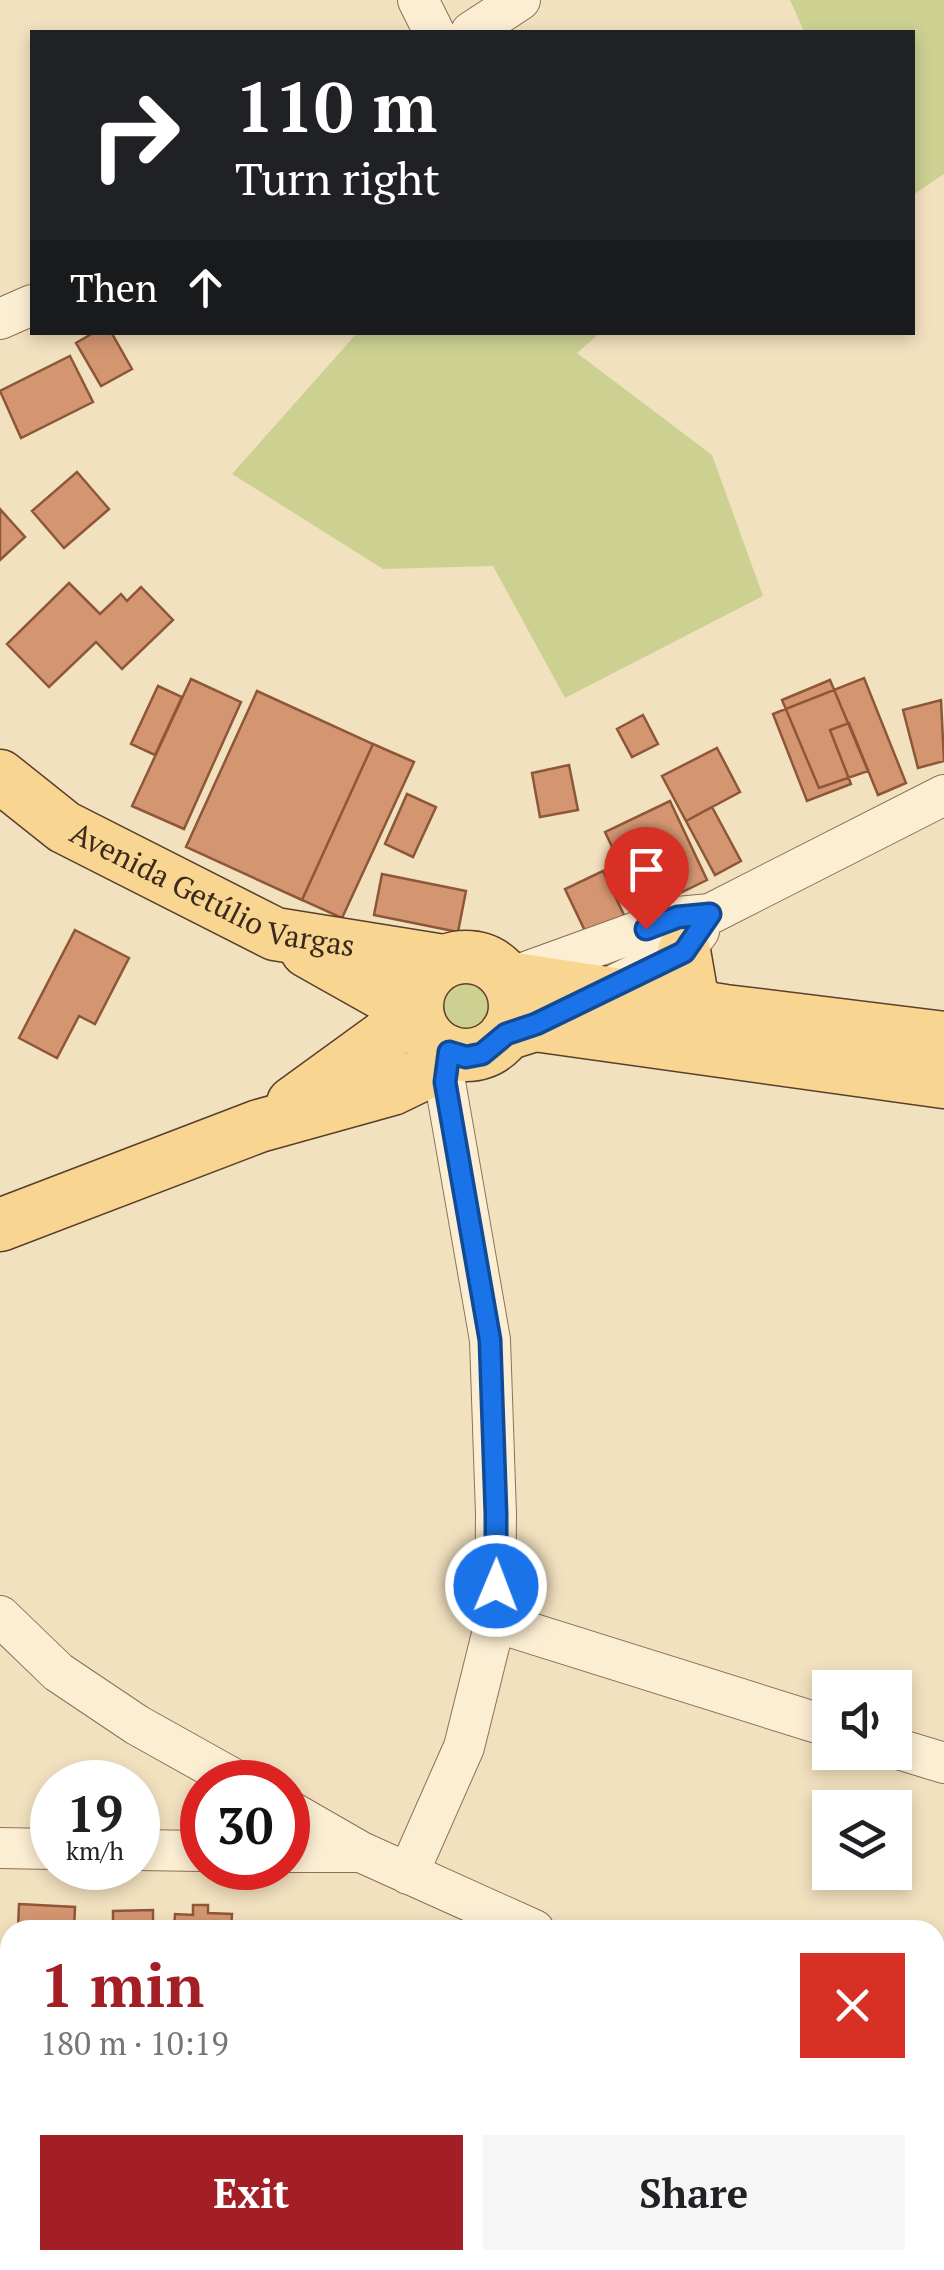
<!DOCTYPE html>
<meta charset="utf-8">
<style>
:root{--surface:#fff;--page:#f6f6f6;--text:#202124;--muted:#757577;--accent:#a21f25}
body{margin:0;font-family:"PT Serif",serif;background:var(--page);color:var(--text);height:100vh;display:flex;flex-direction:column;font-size:38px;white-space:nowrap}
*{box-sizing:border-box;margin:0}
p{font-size:32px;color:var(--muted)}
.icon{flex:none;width:55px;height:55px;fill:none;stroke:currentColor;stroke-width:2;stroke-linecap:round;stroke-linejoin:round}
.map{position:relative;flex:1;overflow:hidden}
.side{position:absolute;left:0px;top:1920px;width:945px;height:350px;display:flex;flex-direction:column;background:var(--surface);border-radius:30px 30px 0 0;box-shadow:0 5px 15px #0003}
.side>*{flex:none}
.banner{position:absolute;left:30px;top:30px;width:885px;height:305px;border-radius:0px;box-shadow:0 5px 15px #0003;background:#202124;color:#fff;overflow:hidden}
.buttons{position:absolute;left:812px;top:1670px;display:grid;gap:20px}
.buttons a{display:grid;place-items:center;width:100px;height:100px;border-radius:0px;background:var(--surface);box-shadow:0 5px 15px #0003;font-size:50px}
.speed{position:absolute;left:30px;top:1760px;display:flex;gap:20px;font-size:50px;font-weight:700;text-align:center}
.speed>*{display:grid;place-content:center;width:130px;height:130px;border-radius:50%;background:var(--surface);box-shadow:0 5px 15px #0003;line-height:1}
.speed small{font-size:25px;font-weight:400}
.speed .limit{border:15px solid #d22;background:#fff;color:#111}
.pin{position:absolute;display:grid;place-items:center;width:85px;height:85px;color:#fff;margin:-102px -42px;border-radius:50% 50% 50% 0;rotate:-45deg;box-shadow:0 0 10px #0007}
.pin .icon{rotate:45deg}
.me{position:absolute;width:110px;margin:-55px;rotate:1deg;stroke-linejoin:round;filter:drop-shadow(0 0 8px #0008)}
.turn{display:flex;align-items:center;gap:35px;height:210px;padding:0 40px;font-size:45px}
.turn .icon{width:130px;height:130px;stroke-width:2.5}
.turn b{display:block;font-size:70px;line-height:85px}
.then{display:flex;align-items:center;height:95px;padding:0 40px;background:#0003;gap:20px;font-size:38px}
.round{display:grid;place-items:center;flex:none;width:105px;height:105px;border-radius:0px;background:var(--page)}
.summary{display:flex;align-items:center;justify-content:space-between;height:170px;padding:0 40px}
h1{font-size:60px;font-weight:600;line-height:75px;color:var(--accent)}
.button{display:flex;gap:20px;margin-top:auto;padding:20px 40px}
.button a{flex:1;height:115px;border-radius:0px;background:var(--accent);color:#fff;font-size:40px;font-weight:600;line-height:115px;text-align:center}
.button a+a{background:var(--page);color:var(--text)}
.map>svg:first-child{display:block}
</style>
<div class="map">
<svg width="944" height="2270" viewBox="0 0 944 2270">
<rect width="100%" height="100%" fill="#f2e1bf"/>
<!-- green -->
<path fill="#ccd192" d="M 790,0 L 944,0 L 944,174 L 913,195 L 912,32 L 801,32 L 804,31 Z
M 357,333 L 600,333 L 577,353 L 712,455 L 763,596 L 565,698 L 493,566 L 383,569 L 232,474 Z
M427 1004a39 39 0 1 1 78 0a39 39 0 1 1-78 0Z
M 0,2065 L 10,2065 L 10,2260 L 493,2260 L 490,2270 L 0,2270 Z"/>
<!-- building -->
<path fill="#d49671" stroke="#8e5739" stroke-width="2.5" d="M 95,332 L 111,332 L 132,369 L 101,386 L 76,343 Z
M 70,356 L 93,402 L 21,438 L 0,391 Z
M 77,472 L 109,509 L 64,548 L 32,511 Z
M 0,509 L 25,537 L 0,560 Z
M 69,583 L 100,614 L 121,594 L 127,601 L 141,587 L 173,620 L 122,669 L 96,642 L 49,687 L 7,644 Z
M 864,678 L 906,783 L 878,795 L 849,723 L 830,730 L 851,784 L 807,801 L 773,714 Z
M 191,679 L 241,702 L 184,829 L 132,806 Z
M 830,680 L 868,771 L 819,788 L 782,700 Z
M 158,686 L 182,697 L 155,755 L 131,744 Z
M 257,691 L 373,744 L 302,900 L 186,847 Z
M 941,700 L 944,761 L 918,768 L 903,710 Z
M 643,715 L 658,744 L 632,757 L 617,729 Z
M 373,744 L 414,762 L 342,918 L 302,900 Z
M 717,748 L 740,792 L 686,821 L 662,776 Z
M 569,765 L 578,810 L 540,817 L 532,773 Z
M 407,794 L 436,807 L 413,857 L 385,844 Z
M 670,801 L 707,880 L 643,911 L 605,832 Z
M 712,807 L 741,861 L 715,875 L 686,821 Z
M 603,871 L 625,917 L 587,935 L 565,889 Z
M 382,874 L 466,891 L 458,932 L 374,915 Z
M 75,930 L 129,958 L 95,1024 L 79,1016 L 57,1058 L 19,1038 Z
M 19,1904 L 75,1907 L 74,1930 L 18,1930 Z
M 193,1905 L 208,1905 L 208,1913 L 232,1914 L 231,1930 L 174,1930 L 175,1914 L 193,1915 Z
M 153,1910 L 153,1930 L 113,1930 L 113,1911 Z
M 10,2105 L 10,2141 L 0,2141 L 0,2106 Z"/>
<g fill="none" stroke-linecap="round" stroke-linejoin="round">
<!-- minor casing -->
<g stroke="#8d7155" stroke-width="42">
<path id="minor" d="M 418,0 L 434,32
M 471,32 L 520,0
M 0,319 L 32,305
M 512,977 L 678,917 L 710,914 L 944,795
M 598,993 L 684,951 L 699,931
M 0,1616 L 58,1672 L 137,1725 L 239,1782
M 495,1622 L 830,1727
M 895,1748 L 944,1763
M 288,1810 L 361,1852 L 534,1930
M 0,1848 L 52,1849
M 138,1850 L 202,1851
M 288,1852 L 358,1852
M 408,1874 L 464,1747 L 495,1622 L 496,1514 L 490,1340 L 445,1082 L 449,1052
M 935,2061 L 944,2062
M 572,2260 L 573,2270
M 754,2270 L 755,2260"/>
</g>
<!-- major casing -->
<g stroke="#5a3f2a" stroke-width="55">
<g id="major">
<path id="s1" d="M 0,776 L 64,827 L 275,934 L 443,961"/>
<path d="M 307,951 L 417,1013"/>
<path d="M 684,951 L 692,997 L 702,1005"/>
<circle cx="466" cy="1006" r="49"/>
<path d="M 508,978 L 725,1011 L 944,1038"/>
<path d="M 506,1034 L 535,1025 L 944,1082"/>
<path d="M 293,1103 L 417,1013"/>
<path d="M 0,1225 L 259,1126 L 392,1089 L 423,1074 L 449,1052"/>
</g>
</g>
<!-- path -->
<path stroke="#8d7155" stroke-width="6" stroke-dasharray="8 5" stroke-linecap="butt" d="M 935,2145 L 944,2124
M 916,2260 L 916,2270"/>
<!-- minor -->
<use href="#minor" stroke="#fceed3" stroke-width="40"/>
<!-- major -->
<use href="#major" stroke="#f9d592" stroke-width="52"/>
</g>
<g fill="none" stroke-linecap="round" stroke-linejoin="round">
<!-- route casing -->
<g stroke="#114b97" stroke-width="25">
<path id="route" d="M 496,1586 L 496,1514 L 490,1340 L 445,1082 L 449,1052 L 466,1057 L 482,1054 L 506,1034 L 536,1024 L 684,952 L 710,914 L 678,917 L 646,929"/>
</g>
<!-- route -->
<use href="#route" stroke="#1a73e8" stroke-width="18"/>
</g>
<g text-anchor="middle" stroke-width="10" stroke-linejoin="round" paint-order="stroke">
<!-- street labels -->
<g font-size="30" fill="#3b291b" stroke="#f9ebcf">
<text dy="10" stroke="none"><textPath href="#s1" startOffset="245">Avenida Getúlio Vargas</textPath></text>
</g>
</g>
</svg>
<div class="buttons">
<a><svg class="icon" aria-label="sound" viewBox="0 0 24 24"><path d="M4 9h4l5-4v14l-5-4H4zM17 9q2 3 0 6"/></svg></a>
<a><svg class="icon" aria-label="layers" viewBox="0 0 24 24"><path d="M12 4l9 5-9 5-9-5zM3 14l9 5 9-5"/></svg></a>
</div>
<div class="speed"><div>19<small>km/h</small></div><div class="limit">30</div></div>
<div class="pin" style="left:646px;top:929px;background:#d93025"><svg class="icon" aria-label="arrive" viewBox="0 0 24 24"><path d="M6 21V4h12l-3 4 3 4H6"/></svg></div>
<svg class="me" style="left:496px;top:1586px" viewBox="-20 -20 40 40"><circle r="17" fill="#1a73e8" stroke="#fff" stroke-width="3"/><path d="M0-11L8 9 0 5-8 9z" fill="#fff"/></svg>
<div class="banner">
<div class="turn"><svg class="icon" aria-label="right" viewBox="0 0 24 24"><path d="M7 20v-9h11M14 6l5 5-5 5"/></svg><div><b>110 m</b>Turn right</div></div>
<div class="then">Then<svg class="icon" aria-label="ahead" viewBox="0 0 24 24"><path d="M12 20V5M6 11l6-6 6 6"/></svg></div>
</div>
<section class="side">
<div class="summary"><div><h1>1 min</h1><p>180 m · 10:19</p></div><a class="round" style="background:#d93025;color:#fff"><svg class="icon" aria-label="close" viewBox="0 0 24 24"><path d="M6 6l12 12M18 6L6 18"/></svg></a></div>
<div class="button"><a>Exit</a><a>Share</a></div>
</section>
</div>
